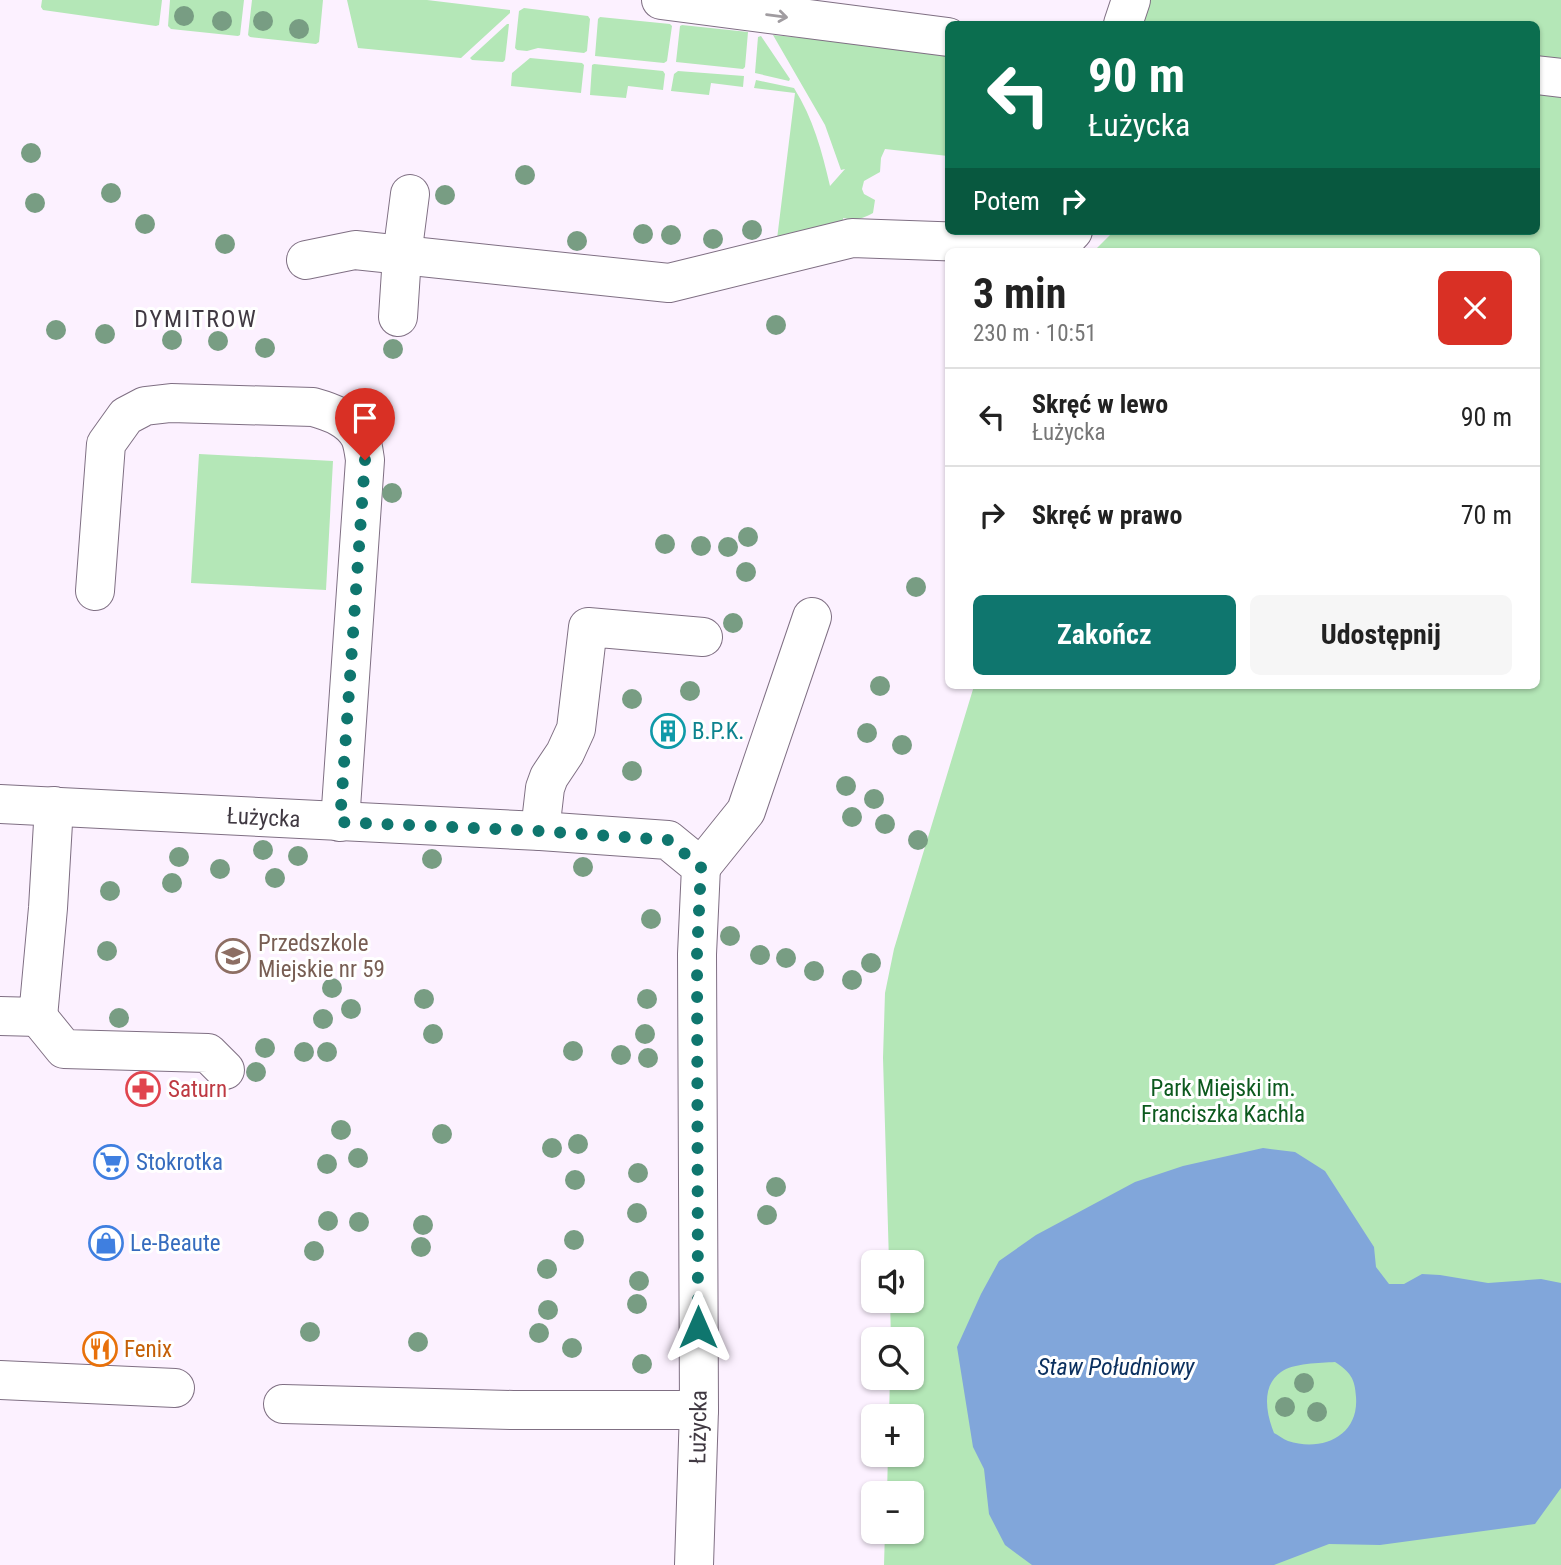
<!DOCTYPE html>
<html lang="pl">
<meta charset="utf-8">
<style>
:root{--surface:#fff;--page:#f6f6f6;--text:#222;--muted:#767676;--line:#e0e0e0;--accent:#0f766e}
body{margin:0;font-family:"Roboto Condensed",sans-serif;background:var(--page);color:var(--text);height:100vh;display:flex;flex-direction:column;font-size:26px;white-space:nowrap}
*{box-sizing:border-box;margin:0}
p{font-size:23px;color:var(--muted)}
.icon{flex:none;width:38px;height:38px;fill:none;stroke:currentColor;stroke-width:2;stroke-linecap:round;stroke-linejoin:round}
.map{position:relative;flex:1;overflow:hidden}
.drawer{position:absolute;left:945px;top:248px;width:595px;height:441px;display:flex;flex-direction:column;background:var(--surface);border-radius:10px;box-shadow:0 2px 5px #0004}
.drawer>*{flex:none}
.top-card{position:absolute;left:945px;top:21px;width:595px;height:214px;border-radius:10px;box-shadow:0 2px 5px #0004;background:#0b6e4f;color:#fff;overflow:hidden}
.fabs{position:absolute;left:861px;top:1250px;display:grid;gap:14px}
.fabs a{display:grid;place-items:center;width:63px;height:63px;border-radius:10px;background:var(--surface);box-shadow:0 2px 5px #0004;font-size:35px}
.pin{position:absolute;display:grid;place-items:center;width:60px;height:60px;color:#fff;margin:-72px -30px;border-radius:50% 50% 50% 0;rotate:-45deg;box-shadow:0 0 7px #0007}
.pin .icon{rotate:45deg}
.me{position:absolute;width:77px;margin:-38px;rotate:0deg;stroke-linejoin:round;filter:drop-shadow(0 0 5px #0008)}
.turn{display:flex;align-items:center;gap:24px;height:147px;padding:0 28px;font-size:32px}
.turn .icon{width:91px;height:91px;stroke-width:2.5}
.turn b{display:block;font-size:49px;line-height:60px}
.then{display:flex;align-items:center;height:66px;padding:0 28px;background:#0003;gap:14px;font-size:26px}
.round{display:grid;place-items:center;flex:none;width:74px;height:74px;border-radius:10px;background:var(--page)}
.head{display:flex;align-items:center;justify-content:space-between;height:119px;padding:0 28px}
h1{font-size:42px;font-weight:700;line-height:52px}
.primary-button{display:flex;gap:14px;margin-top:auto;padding:14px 28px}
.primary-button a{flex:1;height:80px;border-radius:10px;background:var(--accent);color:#fff;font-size:28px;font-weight:700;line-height:80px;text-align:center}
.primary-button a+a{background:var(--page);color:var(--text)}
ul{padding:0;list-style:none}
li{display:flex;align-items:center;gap:21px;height:98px;padding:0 28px;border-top:2px solid var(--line)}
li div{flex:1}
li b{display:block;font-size:26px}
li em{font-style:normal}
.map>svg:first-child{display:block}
</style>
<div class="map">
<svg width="1561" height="1565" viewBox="0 0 1561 1565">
<rect width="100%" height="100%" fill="#fcf1ff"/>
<!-- green -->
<path fill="#b4e7b7" d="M 42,0 L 162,0 L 159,25 L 156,26 L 43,10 L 41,7 Z
M 170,0 L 244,0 L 240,35 L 238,36 L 171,29 L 168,26 Z
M 252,0 L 323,0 L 319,42 L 316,44 L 250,37 L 248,35 Z
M 347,0 L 427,0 L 510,10 L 510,13 L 461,58 L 358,48 Z
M 1150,0 L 1561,0 L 1561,1565 L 884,1565 L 885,1531 L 912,1531 L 912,1493 L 887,1493 L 888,1454 L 912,1454 L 912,1416 L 889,1416 L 890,1377 L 912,1377 L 912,1339 L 891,1339 L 890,1300 L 912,1300 L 912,1262 L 889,1262 L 883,1058 L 885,993 L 894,949 L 974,686 L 1536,686 L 1536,252 L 1093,252 L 1114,231 L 1536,231 L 1536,24 L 1142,24 Z
M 524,8 L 588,16 L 590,19 L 587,51 L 584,53 L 538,48 L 527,51 L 517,50 L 515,48 L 519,11 Z
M 600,17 L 670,24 L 672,26 L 667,61 L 664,63 L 595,56 L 598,19 Z
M 507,24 L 509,24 L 505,60 L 503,62 L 472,60 L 470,58 Z
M 682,25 L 748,32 L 745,67 L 743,69 L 676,62 L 680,26 Z
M 773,35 L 847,42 L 948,48 L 948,156 L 885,149 L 881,158 L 880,172 L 864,181 L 862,189 L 864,194 L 875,200 L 873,213 C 862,219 855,221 843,218 L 844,225 L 777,239 L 795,93 L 754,88 L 756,80 L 794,88 C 813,118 822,151 830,186 L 845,169 L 841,170 L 825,125 Z
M 761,36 L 790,79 L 789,81 L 755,73 L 758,37 Z
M 530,58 L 582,63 L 584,65 L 581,93 L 511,86 L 512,73 Z
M 594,64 L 663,71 L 665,74 L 663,90 L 628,86 L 626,98 L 590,95 L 592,65 Z
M 678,71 L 744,76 L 743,87 L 711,83 L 709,95 L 671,91 L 674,74 Z
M 199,454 L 333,461 L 326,590 L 191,583 Z"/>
<!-- water -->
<path fill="#81a6da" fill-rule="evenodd" d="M 1263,1148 L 1295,1152 L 1325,1171 L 1374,1247 L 1376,1267 L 1389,1284 L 1404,1284 L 1422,1274 L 1440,1275 L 1488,1283 L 1541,1279 L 1561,1283 L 1561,1488 L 1535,1524 L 1380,1545 L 1329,1544 L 1274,1565 L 1032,1565 L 1005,1545 L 989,1514 L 984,1469 L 973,1447 L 957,1347 L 981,1294 L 999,1261 L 1036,1235 L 1135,1182 L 1183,1166 ZM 1335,1362 C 1350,1372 1355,1378 1356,1397 C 1359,1436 1322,1452 1288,1441 C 1283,1439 1278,1435 1274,1433 C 1266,1413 1261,1386 1281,1372 C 1293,1363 1320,1363 1335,1362 Z"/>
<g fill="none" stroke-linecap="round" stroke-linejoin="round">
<!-- minor casing -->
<g stroke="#7f6f83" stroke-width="40">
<g id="minor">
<path d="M 661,0 L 948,37"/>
<path d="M 1123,24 L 1131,0"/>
<path d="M 1536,75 L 1561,78"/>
<path d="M 306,260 L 355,250 L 669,283 L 852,238 L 994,243 L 1056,249 L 1073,231"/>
<path d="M 398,317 L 402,256 L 410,194"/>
<path d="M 95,591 L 106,444 L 126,416 L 145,406 L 171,403 L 313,407 C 331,412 351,419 360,437 C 363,444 364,453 365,460 L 340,822"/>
<path id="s1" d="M 0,804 L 540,831 L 668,840 L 701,867 L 697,954 L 699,1410 L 694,1565"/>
<path d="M 540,831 L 545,788 L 549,777 L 565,753 L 576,729 L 588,627 L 703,637"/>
<path d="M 701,867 L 746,811 L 812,617"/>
<path d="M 0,1016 L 38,1017 L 48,908 L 54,806"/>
<path d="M 38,1017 L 64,1049 L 208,1053 L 225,1070"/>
<path d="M 0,1380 L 175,1388"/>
<path d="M 283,1404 L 513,1410 L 699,1410"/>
</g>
</g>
<!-- minor -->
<use href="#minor" stroke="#fff" stroke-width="38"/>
</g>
<!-- trees -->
<g fill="#789d83">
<circle cx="184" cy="16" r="10"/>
<circle cx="222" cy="21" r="10"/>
<circle cx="263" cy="21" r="10"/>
<circle cx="299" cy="29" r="10"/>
<circle cx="31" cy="153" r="10"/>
<circle cx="525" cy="175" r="10"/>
<circle cx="111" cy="193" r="10"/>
<circle cx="445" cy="195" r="10"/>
<circle cx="35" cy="203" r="10"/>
<circle cx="145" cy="224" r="10"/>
<circle cx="752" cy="230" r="10"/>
<circle cx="643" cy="234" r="10"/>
<circle cx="671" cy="235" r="10"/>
<circle cx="713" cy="239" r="10"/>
<circle cx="577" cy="241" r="10"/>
<circle cx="225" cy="244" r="10"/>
<circle cx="776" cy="325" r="10"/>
<circle cx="56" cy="330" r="10"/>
<circle cx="105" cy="334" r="10"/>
<circle cx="172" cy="340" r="10"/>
<circle cx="218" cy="341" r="10"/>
<circle cx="265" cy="348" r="10"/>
<circle cx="393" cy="349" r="10"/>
<circle cx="392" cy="493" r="10"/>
<circle cx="748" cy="537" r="10"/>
<circle cx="665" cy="544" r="10"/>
<circle cx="701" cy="546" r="10"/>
<circle cx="728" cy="547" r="10"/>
<circle cx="746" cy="572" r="10"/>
<circle cx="916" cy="587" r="10"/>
<circle cx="733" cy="623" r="10"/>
<circle cx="880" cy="686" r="10"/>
<circle cx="690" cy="691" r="10"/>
<circle cx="632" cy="699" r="10"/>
<circle cx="867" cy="733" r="10"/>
<circle cx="902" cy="745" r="10"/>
<circle cx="632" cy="771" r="10"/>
<circle cx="846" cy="786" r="10"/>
<circle cx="874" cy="799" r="10"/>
<circle cx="852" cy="817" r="10"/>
<circle cx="885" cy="824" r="10"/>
<circle cx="918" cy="840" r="10"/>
<circle cx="263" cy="850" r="10"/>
<circle cx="298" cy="856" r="10"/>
<circle cx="179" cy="857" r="10"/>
<circle cx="432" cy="859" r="10"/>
<circle cx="583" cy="867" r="10"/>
<circle cx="220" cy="869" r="10"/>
<circle cx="275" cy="878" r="10"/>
<circle cx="172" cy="883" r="10"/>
<circle cx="110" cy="891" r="10"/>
<circle cx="651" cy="919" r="10"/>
<circle cx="730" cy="936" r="10"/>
<circle cx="107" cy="951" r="10"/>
<circle cx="760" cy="955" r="10"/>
<circle cx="786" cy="958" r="10"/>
<circle cx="871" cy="963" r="10"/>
<circle cx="814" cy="971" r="10"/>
<circle cx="852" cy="980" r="10"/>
<circle cx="332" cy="988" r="10"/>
<circle cx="424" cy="999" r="10"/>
<circle cx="647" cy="999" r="10"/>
<circle cx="351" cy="1009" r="10"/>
<circle cx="119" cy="1018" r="10"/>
<circle cx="323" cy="1019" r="10"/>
<circle cx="433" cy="1034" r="10"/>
<circle cx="645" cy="1034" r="10"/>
<circle cx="265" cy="1048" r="10"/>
<circle cx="573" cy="1051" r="10"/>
<circle cx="304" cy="1052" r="10"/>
<circle cx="327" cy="1052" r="10"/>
<circle cx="621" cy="1055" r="10"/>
<circle cx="648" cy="1058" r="10"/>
<circle cx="256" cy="1072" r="10"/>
<circle cx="341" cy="1130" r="10"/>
<circle cx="442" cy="1134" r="10"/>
<circle cx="578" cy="1144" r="10"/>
<circle cx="552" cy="1148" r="10"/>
<circle cx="358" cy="1158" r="10"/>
<circle cx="327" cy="1164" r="10"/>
<circle cx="638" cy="1173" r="10"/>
<circle cx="575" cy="1180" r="10"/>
<circle cx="776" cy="1187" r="10"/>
<circle cx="637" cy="1213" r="10"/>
<circle cx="767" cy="1215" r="10"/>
<circle cx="328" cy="1221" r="10"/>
<circle cx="359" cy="1222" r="10"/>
<circle cx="423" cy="1225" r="10"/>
<circle cx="574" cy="1240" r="10"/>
<circle cx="421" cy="1247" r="10"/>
<circle cx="314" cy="1251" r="10"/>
<circle cx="547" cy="1269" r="10"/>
<circle cx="639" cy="1281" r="10"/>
<circle cx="637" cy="1304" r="10"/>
<circle cx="548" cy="1310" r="10"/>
<circle cx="310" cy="1332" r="10"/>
<circle cx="539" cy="1333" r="10"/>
<circle cx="418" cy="1342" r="10"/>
<circle cx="572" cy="1348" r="10"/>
<circle cx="642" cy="1364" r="10"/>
<circle cx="1304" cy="1383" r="10"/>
<circle cx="1285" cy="1407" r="10"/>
<circle cx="1317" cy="1412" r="10"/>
</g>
<!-- one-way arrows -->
<defs><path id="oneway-shaft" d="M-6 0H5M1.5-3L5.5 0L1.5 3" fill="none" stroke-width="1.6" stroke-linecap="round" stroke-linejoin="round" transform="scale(1.75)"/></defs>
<use stroke="#a09ca0" href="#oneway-shaft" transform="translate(777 16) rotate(7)"/>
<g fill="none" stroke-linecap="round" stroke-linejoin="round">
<!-- route -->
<path stroke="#0f766e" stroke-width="12" stroke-dasharray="0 21.6" d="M 365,460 L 340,822 L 540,831 L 668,840 L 701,867 L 697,954 L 698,1327"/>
</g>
<!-- icons -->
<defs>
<g id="building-ring" transform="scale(1.75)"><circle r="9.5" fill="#fff" stroke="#0f9aa8" stroke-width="1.5"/><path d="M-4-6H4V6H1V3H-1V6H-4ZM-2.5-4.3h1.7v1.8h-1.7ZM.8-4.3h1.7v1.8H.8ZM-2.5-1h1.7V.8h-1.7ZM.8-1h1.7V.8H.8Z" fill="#0f9aa8"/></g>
<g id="school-ring" transform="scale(1.75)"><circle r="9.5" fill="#fff" stroke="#8d6e63" stroke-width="1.5"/><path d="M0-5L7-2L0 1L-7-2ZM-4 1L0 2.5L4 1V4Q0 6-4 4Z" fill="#8d6e63"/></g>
<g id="pharmacy-ring" transform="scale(1.75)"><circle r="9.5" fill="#fff" stroke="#e0444e" stroke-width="1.5"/><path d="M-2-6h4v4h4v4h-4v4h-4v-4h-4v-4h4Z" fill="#e0444e"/></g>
<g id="supermarket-ring" transform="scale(1.75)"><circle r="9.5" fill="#fff" stroke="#3f7fe0" stroke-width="1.5"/><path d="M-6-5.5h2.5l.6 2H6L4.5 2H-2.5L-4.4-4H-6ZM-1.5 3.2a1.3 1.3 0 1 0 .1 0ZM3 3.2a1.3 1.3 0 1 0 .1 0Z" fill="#3f7fe0"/></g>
<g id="shop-ring" transform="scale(1.75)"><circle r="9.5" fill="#fff" stroke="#3f7fe0" stroke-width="1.5"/><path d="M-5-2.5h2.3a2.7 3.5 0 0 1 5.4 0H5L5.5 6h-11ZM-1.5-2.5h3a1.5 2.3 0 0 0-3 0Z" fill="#3f7fe0"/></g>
<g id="restaurant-ring" transform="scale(1.75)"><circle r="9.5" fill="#fff" stroke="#e8710a" stroke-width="1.5"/><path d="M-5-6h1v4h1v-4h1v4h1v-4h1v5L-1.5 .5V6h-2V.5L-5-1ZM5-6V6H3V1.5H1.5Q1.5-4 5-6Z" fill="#e8710a"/></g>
</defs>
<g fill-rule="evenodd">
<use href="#building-ring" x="668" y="731"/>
<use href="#school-ring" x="233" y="956"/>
<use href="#pharmacy-ring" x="143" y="1089"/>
<use href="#supermarket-ring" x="111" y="1162"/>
<use href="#shop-ring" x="106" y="1243"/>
<use href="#restaurant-ring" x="100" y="1349"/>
</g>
<g text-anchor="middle" stroke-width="6" stroke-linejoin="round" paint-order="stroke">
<!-- culture labels -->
<g font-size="23" fill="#0d838f" stroke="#fff" text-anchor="start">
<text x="692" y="739">B.P.K.</text>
</g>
<!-- street labels -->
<g font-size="23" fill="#403942" stroke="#fff">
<text dy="8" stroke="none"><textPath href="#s1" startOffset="264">Łużycka</textPath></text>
<text transform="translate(698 1427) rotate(-89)" y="8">Łużycka</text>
</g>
<!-- education labels -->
<g font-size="23" fill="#785e54" stroke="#fff" text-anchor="start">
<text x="258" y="951">Przedszkole<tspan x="258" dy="26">Miejskie nr 59</tspan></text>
</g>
<!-- park labels -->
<g font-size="23" fill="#0c591e" stroke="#fff">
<text x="1223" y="1096">Park Miejski im.<tspan x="1223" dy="26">Franciszka Kachla</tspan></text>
</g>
<!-- health labels -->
<g font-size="23" fill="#be3a42" stroke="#fff" text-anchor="start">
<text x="168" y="1097">Saturn</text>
</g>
<!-- shop labels -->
<g font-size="23" fill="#366cbe" stroke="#fff" text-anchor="start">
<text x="136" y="1170">Stokrotka</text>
<text x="130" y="1251">Le-Beaute</text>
</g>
<!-- food labels -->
<g font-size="23" fill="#c56008" stroke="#fff" text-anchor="start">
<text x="124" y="1357">Fenix</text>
</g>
<!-- neighbourhood labels -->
<g font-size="24" letter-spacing="2" fill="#403942" stroke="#fff">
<text x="196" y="327">DYMITROW</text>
</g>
<!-- water labels -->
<g font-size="24" font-style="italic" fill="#0b305f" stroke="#fff">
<text x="1116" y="1375">Staw Południowy</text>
</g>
</g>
</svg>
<div class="fabs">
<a><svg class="icon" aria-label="sound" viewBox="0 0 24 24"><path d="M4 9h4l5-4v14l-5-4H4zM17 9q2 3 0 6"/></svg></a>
<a><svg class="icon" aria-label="search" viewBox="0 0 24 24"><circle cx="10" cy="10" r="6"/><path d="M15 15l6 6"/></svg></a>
<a>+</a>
<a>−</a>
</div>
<div class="pin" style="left:365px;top:460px;background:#d93025"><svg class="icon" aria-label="arrive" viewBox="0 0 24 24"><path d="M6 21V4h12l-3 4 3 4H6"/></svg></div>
<svg class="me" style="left:698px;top:1327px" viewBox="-20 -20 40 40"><path d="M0-17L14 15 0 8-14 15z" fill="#0f766e" stroke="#fff" stroke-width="4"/></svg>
<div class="top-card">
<div class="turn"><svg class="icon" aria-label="left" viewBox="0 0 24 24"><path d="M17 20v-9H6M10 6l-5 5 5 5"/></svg><div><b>90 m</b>Łużycka</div></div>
<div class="then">Potem<svg class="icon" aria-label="right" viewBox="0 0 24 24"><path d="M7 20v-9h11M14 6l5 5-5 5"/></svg></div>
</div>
<section class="drawer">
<div class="head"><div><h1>3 min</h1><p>230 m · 10:51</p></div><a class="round" style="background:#d93025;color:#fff"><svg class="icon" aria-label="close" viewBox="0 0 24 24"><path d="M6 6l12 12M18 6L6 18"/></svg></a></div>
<ul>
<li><svg class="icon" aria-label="left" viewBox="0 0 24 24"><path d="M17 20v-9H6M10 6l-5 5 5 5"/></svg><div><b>Skręć w lewo</b><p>Łużycka</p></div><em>90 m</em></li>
<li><svg class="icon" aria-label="right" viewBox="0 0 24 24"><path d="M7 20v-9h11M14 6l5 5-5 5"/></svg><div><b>Skręć w prawo</b></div><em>70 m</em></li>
</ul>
<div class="primary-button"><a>Zakończ</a><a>Udostępnij</a></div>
</section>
</div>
